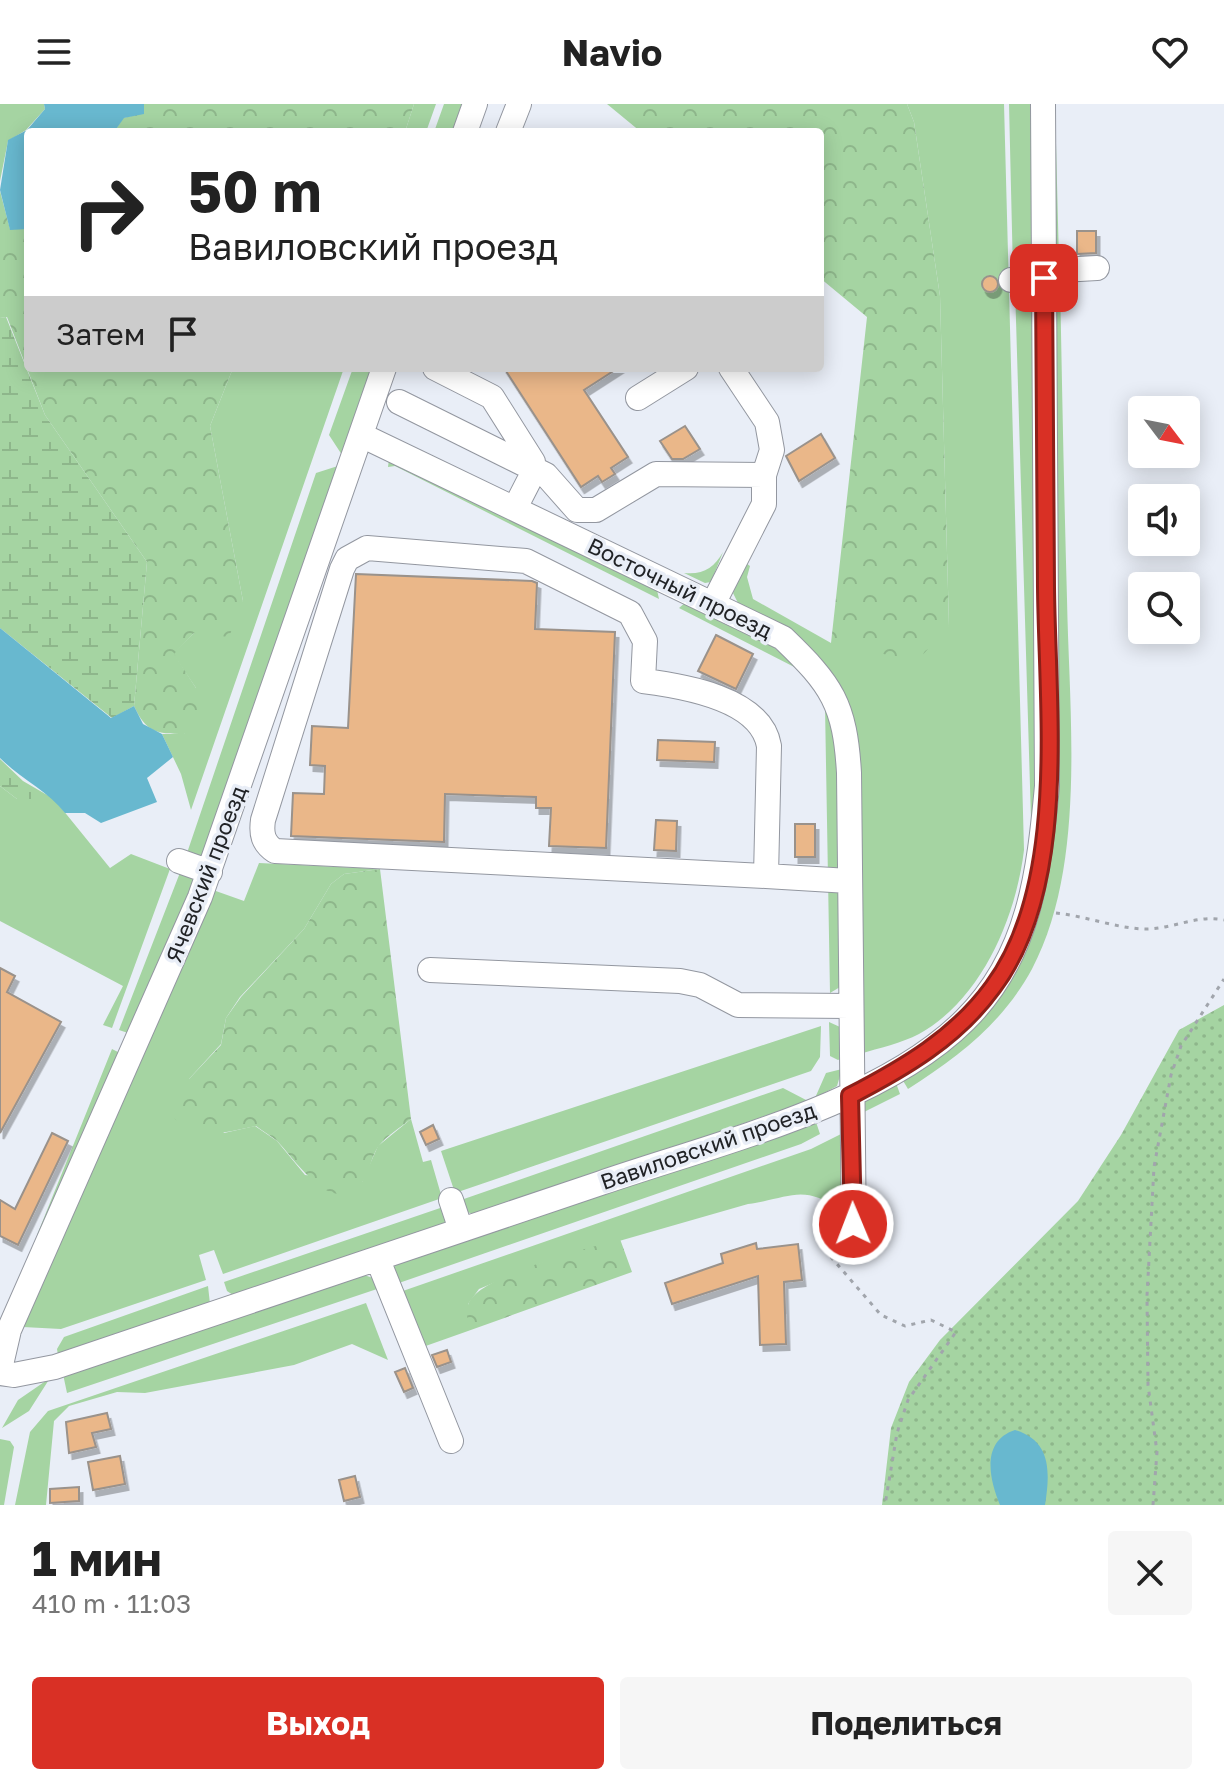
<!DOCTYPE html>
<html lang="ru">
<meta charset="utf-8">
<style>
:root{--surface:#fff;--page:#f6f6f6;--text:#222;--muted:#767676;--accent:#d93025}
body{margin:0;font-family:"Golos Text",sans-serif;background:var(--page);color:var(--text);height:100vh;display:flex;flex-direction:column;font-size:30px;white-space:nowrap}
*{box-sizing:border-box;margin:0}
p{font-size:26px;color:var(--muted)}
.icon{flex:none;width:44px;height:44px;fill:none;stroke:currentColor;stroke-width:2;stroke-linecap:round;stroke-linejoin:round}
.map{position:relative;height:1401px;overflow:hidden}
.panel{display:flex;flex-direction:column;background:var(--surface);flex:1}
.panel>*{flex:none}
.banner{position:absolute;left:24px;top:24px;width:800px;height:244px;border-radius:8px;box-shadow:0 4px 20px #0003;background:#fff;color:var(--text);overflow:hidden}
.needle{width:52px;rotate:122deg}
.buttons{position:absolute;left:1128px;top:292px;display:grid;gap:16px}
.buttons a{display:grid;place-items:center;width:72px;height:72px;border-radius:8px;background:var(--surface);box-shadow:0 4px 20px #0003;font-size:40px}
.pin{position:absolute;display:grid;place-items:center;width:68px;height:68px;color:#fff;margin:-34px;border-radius:16px;box-shadow:0 4px 12px #0006}
.me{position:absolute;width:88px;margin:-44px;rotate:359deg;stroke-linejoin:round;filter:drop-shadow(0 0 6px #0008)}
.turn{display:flex;align-items:center;gap:28px;height:168px;padding:0 32px;font-size:36px}
.turn .icon{width:104px;height:104px;stroke-width:2.5}
.turn b{display:block;font-size:56px;line-height:68px}
.then{display:flex;align-items:center;height:76px;padding:0 32px;background:#0003;gap:16px;font-size:30px}
.round{display:grid;place-items:center;flex:none;width:84px;height:84px;border-radius:8px;background:var(--page)}
.summary{display:flex;align-items:center;justify-content:space-between;height:136px;padding:0 32px}
h1{font-size:48px;font-weight:700;line-height:60px}
.cta{display:flex;gap:16px;margin-top:auto;padding:16px 32px}
.cta a{flex:1;height:92px;border-radius:8px;background:var(--accent);color:#fff;font-size:32px;font-weight:700;line-height:92px;text-align:center}
.cta a+a{background:var(--page);color:var(--text)}
header{display:flex;justify-content:space-between;align-items:center;height:104px;padding:0 32px;background:var(--surface);font-size:36px;font-weight:700}
.map>svg:first-child{display:block}
</style>
<header><svg class="icon" aria-label="menu" viewBox="0 0 24 24"><path d="M4 6h16M4 12h16M4 18h16"/></svg>Navio<svg class="icon" aria-label="heart" viewBox="0 0 24 24"><path d="M12 20l-8-8c-3-5 5-10 8-4 3-6 11-1 8 4z"/></svg></header>
<div class="map">
<svg width="1224" height="1401" viewBox="0 0 1224 1401">
<defs>
<pattern id="forest-crowns" width="20" height="18" patternUnits="userSpaceOnUse" patternTransform="scale(2)"><rect width="20" height="18" fill="#a5d4a2"/><path d="M2 6a3 3 0 1 1 6 0M12 15a3 3 0 1 1 6 0" fill="none" stroke="#8eb68b"/></pattern>
<pattern id="wetland-marsh" width="20" height="14" patternUnits="userSpaceOnUse" patternTransform="scale(2)"><rect width="20" height="14" fill="#a5d4a2"/><path d="M1 5h8M5 5V1M11 12h8M15 12V8" fill="none" stroke="#8eb68b"/></pattern>
<pattern id="garden-dots" width="8" height="8" patternUnits="userSpaceOnUse" patternTransform="scale(2)"><rect width="8" height="8" fill="#a5d4a2"/><path d="M2 2h.1M6 6h.1" fill="none" stroke="#8eb68b" stroke-width="1.8" stroke-linecap="round"/></pattern>
<filter id="shadow"><feDropShadow dx="3.5" dy="6" stdDeviation="0" flood-color="#0004"/></filter>
</defs>
<rect width="100%" height="100%" fill="#e9eef7"/>
<!-- grass -->
<path fill="#a5d4a2" d="M 0,0 L 44,0 L 45,5 L 26,26 L 8,37 L 0,77 Z
M 414,0 L 436,0 L 426,28 L 405,28 Z
M 444,0 L 465,0 L 456,28 L 434,28 Z
M 907,0 L 1004,0 L 1024,746 C 1016,813 982,895 919,930 C 902,939 879,944 860,950 L 856,625 L 828,565 L 803,536 L 738,499 L 733,489 L 746,459 L 750,462 L 747,473 L 753,495 L 831,539 L 949,522 L 940,192 L 914,18 Z
M 1009,0 L 1031,0 L 1032,160 L 1030,165 L 1013,169 Z
M 1050,0 L 1055,0 L 1059,158 L 1051,157 Z
M 1053,175 L 1060,175 C 1062,281 1064,388 1067,495 C 1069,609 1087,761 1032,865 C 1002,920 959,952 908,985 L 902,975 C 925,959 951,943 972,924 C 1037,867 1050,778 1057,697 Z
M 1015,183 L 1031,184 L 1033,188 L 1039,682 L 1032,749 Z
M 233,264 L 344,264 L 191,706 L 181,670 L 162,630 L 184,630 L 196,584 L 173,550 L 194,529 L 243,497 L 210,322 Z
M 353,264 L 375,264 L 344,354 L 329,331 Z
M 389,355 L 657,486 L 659,495 L 395,362 L 388,363 Z
M 341,361 L 204,751 L 186,752 L 316,369 Z
M 723,448 L 711,478 L 705,479 L 684,469 C 703,471 714,464 723,448 Z
M 686,498 L 761,533 L 804,568 L 679,504 Z
M 825,602 L 837,648 L 840,883 L 830,889 Z
M 0,682 L 17,695 L 54,695 L 110,764 L 131,750 L 170,765 L 112,924 L 103,921 L 123,882 L 0,817 Z
M 259,759 L 380,765 L 344,770 L 331,780 L 304,825 L 240,893 L 226,914 L 221,940 L 189,975 L 224,1029 L 255,1022 L 277,1037 L 305,1071 L 362,1078 L 378,1042 L 411,1015 L 423,1058 L 431,1056 L 442,1094 L 223,1170 L 214,1146 L 199,1151 L 206,1176 L 61,1225 L 23,1223 L 213,786 L 244,797 Z
M 181,766 L 192,770 L 195,778 L 131,930 L 119,926 Z
M 829,918 L 840,923 L 843,954 L 838,956 L 830,952 Z
M 821,922 L 820,953 L 811,967 L 455,1089 L 441,1047 Z
M 112,945 L 122,950 L 38,1134 L 37,1131 Z
M 842,965 L 837,982 L 815,994 L 826,969 Z
M 896,979 L 900,990 L 860,1010 L 865,995 Z
M 783,984 L 808,997 L 479,1111 L 466,1108 L 461,1096 Z
M 815,1015 L 820,1030 L 801,1040 L 396,1180 L 394,1160 Z
M 841,1030 L 842,1107 C 802,1079 792,1094 748,1100 L 539,1160 L 479,1185 L 468,1200 L 468,1227 L 420,1244 L 400,1188 L 811,1045 Z
M 446,1102 L 451,1118 L 236,1193 L 227,1187 L 224,1178 Z
M 364,1171 L 373,1174 L 377,1185 L 67,1289 L 63,1270 Z
M 208,1182 L 210,1200 L 58,1251 L 57,1245 L 64,1233 Z
M 366,1199 L 388,1256 L 352,1240 L 294,1261 L 145,1289 L 117,1288 L 69,1302 L 54,1317 L 46,1401 L 15,1401 L 30,1328 L 48,1307 Z
M 50,1274 L 29,1307 L 2,1324 L 18,1296 Z
M 0,1335 L 10,1337 L 14,1343 L 4,1401 L 0,1401 Z"/>
<!-- forest -->
<path fill="url(#forest-crowns)" d="M 144,0 L 414,0 L 405,28 L 114,28 L 123,14 L 144,9 Z
M 607,0 L 907,0 L 914,18 L 940,192 L 949,522 L 917,557 L 831,539 L 867,213 L 820,174 L 820,28 L 641,28 Z
M 0,87 L 10,125 L 28,125 L 28,264 L 233,264 L 210,322 L 243,497 L 229,533 L 194,529 L 174,550 L 196,584 L 201,612 L 184,630 C 156,630 146,628 134,602 L 147,458 L 45,311 L 7,213 L 0,214 Z
M 380,765 L 411,1015 C 401,1023 386,1032 378,1043 C 371,1053 370,1067 363,1077 C 333,1118 294,1053 276,1036 C 270,1031 262,1027 256,1022 C 225,1028 192,1040 172,1011 L 175,998 L 189,975 L 221,941 L 226,914 L 241,893 L 304,825 L 331,780 L 344,770 Z
M 620,1135 L 632,1168 L 468,1227 C 468,1219 466,1209 468,1201 C 475,1172 591,1144 620,1135 Z"/>
<!-- wetland -->
<path fill="url(#wetland-marsh)" d="M 6,213 L 45,311 L 147,458 L 134,602 L 112,614 L 0,524 L 0,214 Z
M 0,655 L 23,677 L 54,695 L 17,695 L 0,682 Z"/>
<!-- garden -->
<path fill="url(#garden-dots)" d="M 1224,901 L 1224,1401 L 882,1401 L 891,1324 L 909,1278 L 940,1236 L 1078,1097 L 1121,1031 L 1179,926 Z"/>
<!-- water -->
<path fill="#68b8cf" d="M 44,0 L 144,0 L 144,10 L 124,14 L 114,28 L 28,28 L 28,125 L 10,126 L 0,86 L 8,36 L 27,26 L 45,5 Z
M 0,524 L 111,614 L 134,602 L 143,620 L 162,630 L 173,653 L 147,674 L 157,698 L 101,719 L 85,709 L 65,709 C 48,687 21,675 0,654 Z
M 1015,1326 C 1052,1337 1050,1369 1045,1401 L 1000,1401 C 989,1375 981,1337 1015,1326 Z"/>
<!-- building -->
<path fill="#eab789" stroke="#9a928b" stroke-width="2" filter="url(#shadow)" d="M 1077,127 L 1096,127 L 1096,149 L 1077,150 Z
M982 180a8 8 0 1 1 16 0a8 8 0 1 1-16 0Z
M 504,264 L 618,264 L 584,286 L 628,353 L 611,364 L 615,370 L 602,378 L 598,372 L 581,383 Z
M 685,322 L 700,345 L 683,355 L 672,355 L 660,337 Z
M 821,330 L 835,354 L 799,377 L 786,352 Z
M 356,470 L 532,477 L 537,479 L 535,525 L 615,528 L 606,744 L 549,742 L 551,704 L 536,704 L 536,693 L 445,690 L 444,738 L 291,732 L 293,689 L 324,690 L 325,662 L 310,661 L 312,622 L 348,624 Z
M 716,531 L 753,550 L 736,585 L 698,567 Z
M 658,636 L 715,638 L 714,658 L 657,656 Z
M 656,716 L 677,717 L 676,747 L 654,746 Z
M 795,720 L 815,720 L 815,753 L 795,753 Z
M 0,864 L 15,872 L 7,888 L 61,918 L 0,1029 Z
M 433,1021 L 439,1035 L 426,1041 L 420,1028 Z
M 52,1029 L 68,1037 L 18,1141 L 0,1132 L 0,1096 L 15,1105 Z
M 756,1139 L 757,1145 L 798,1140 L 802,1176 L 784,1178 L 786,1240 L 760,1241 L 758,1172 L 672,1200 L 665,1179 L 723,1159 L 721,1150 Z
M 447,1246 L 451,1258 L 437,1263 L 432,1251 Z
M 405,1264 L 413,1284 L 404,1288 L 395,1268 Z
M 107,1309 L 111,1325 L 92,1329 L 96,1343 L 69,1349 L 66,1318 Z
M 120,1352 L 125,1380 L 93,1386 L 88,1358 Z
M 355,1372 L 360,1393 L 344,1397 L 339,1376 Z
M 79,1383 L 79,1397 L 50,1399 L 50,1385 Z"/>
<g fill="none" stroke-linecap="round" stroke-linejoin="round">
<!-- minor casing -->
<g stroke="#9397a0" stroke-width="26">
<path id="minor" d="M 465,28 L 475,0
M 508,28 L 519,0
M 1044,167 L 1097,164
M 1011,176 L 1044,174
M 435,264 L 492,293 L 533,358 L 534,367 L 515,404
M 638,294 L 686,264
M 399,298 L 546,371 L 577,406 L 596,406 L 656,370 L 764,371
M 361,331 L 783,534 C 832,581 845,600 849,669 L 854,1137
M 367,444 L 526,457 L 630,509 L 645,537 L 643,577 C 683,582 761,594 769,642 L 766,772 L 275,747 C 263,739 261,730 263,716 L 342,465 L 347,455 Z
M 714,498 L 764,400 L 764,371 L 772,346 L 767,318 L 731,264
M 179,757 L 210,768
M 766,772 L 849,777
M 430,866 L 680,877 L 700,881 L 738,901 L 850,902
M 451,1096 L 461,1126
M 378,1156 L 451,1337
M 0,1265 L 9,1226 L 200,793 L 384,264
M 0,1269 L 14,1271 L 55,1263 C 237,1203 419,1141 601,1079 C 714,1040 880,1001 965,916 C 1030,852 1039,767 1047,682 L 1043,0"/>
</g>
<!-- path -->
<path stroke="#a1a5ac" stroke-width="3" stroke-dasharray="4 6" stroke-linecap="butt" d="M 1056,809 C 1085,812 1116,824 1143,825 C 1171,826 1197,810 1224,816
M 835,1119 L 823,1136 L 824,1145 L 881,1211 L 905,1222 L 931,1216 L 956,1228 L 908,1296 L 897,1329 L 885,1401
M 1153,1401 L 1157,1348 L 1148,1281 L 1147,1192 L 1154,1063 L 1171,971 L 1181,942 L 1224,875"/>
<!-- minor -->
<use href="#minor" stroke="#fff" stroke-width="24"/>
</g>
<g fill="none" stroke-linecap="round" stroke-linejoin="round">
<!-- route casing -->
<g stroke="#8d1f18" stroke-width="20">
<path id="route" d="M 853,1120 L 850,992 C 904,964 956,934 993,883 C 1069,781 1047,604 1046,483 C 1045,380 1045,277 1044,174"/>
</g>
<!-- route -->
<use href="#route" stroke="#d93025" stroke-width="14"/>
</g>
<g text-anchor="middle" stroke-width="7" stroke-linejoin="round" paint-order="stroke">
<!-- street labels -->
<g font-size="22" fill="#212326" stroke="#e9eef7">
<text transform="translate(680 484) rotate(26)" y="8">Восточный проезд</text>
<text transform="translate(206 770) rotate(-69)" y="8">Ячевский проезд</text>
<text transform="translate(708 1042) rotate(-19)" y="8">Вавиловский проезд</text>
</g>
</g>
</svg>
<div class="buttons">
<a><svg class="needle" viewBox="-14 -14 28 28"><path d="M0-13l5 13h-10z" fill="#e53935"/><path d="M0 13l5-13h-10z" fill="#767676"/></svg></a>
<a><svg class="icon" aria-label="sound" viewBox="0 0 24 24"><path d="M4 9h4l5-4v14l-5-4H4zM17 9q2 3 0 6"/></svg></a>
<a><svg class="icon" aria-label="search" viewBox="0 0 24 24"><circle cx="10" cy="10" r="6"/><path d="M15 15l6 6"/></svg></a>
</div>
<div class="pin" style="left:1044px;top:174px;background:#d93025"><svg class="icon" aria-label="arrive" viewBox="0 0 24 24"><path d="M6 21V4h12l-3 4 3 4H6"/></svg></div>
<svg class="me" style="left:853px;top:1120px" viewBox="-20 -20 40 40"><circle r="17" fill="#d93025" stroke="#fff" stroke-width="3"/><path d="M0-11L8 9 0 5-8 9z" fill="#fff"/></svg>
<div class="banner">
<div class="turn"><svg class="icon" aria-label="right" viewBox="0 0 24 24"><path d="M7 20v-9h11M14 6l5 5-5 5"/></svg><div><b>50 m</b>Вавиловский проезд</div></div>
<div class="then">Затем<svg class="icon" aria-label="arrive" viewBox="0 0 24 24"><path d="M6 21V4h12l-3 4 3 4H6"/></svg></div>
</div>
</div>
<section class="panel">
<div class="summary"><div><h1>1 мин</h1><p>410 m · 11:03</p></div><a class="round"><svg class="icon" aria-label="close" viewBox="0 0 24 24"><path d="M6 6l12 12M18 6L6 18"/></svg></a></div>
<div class="cta"><a>Выход</a><a>Поделиться</a></div>
</section>
